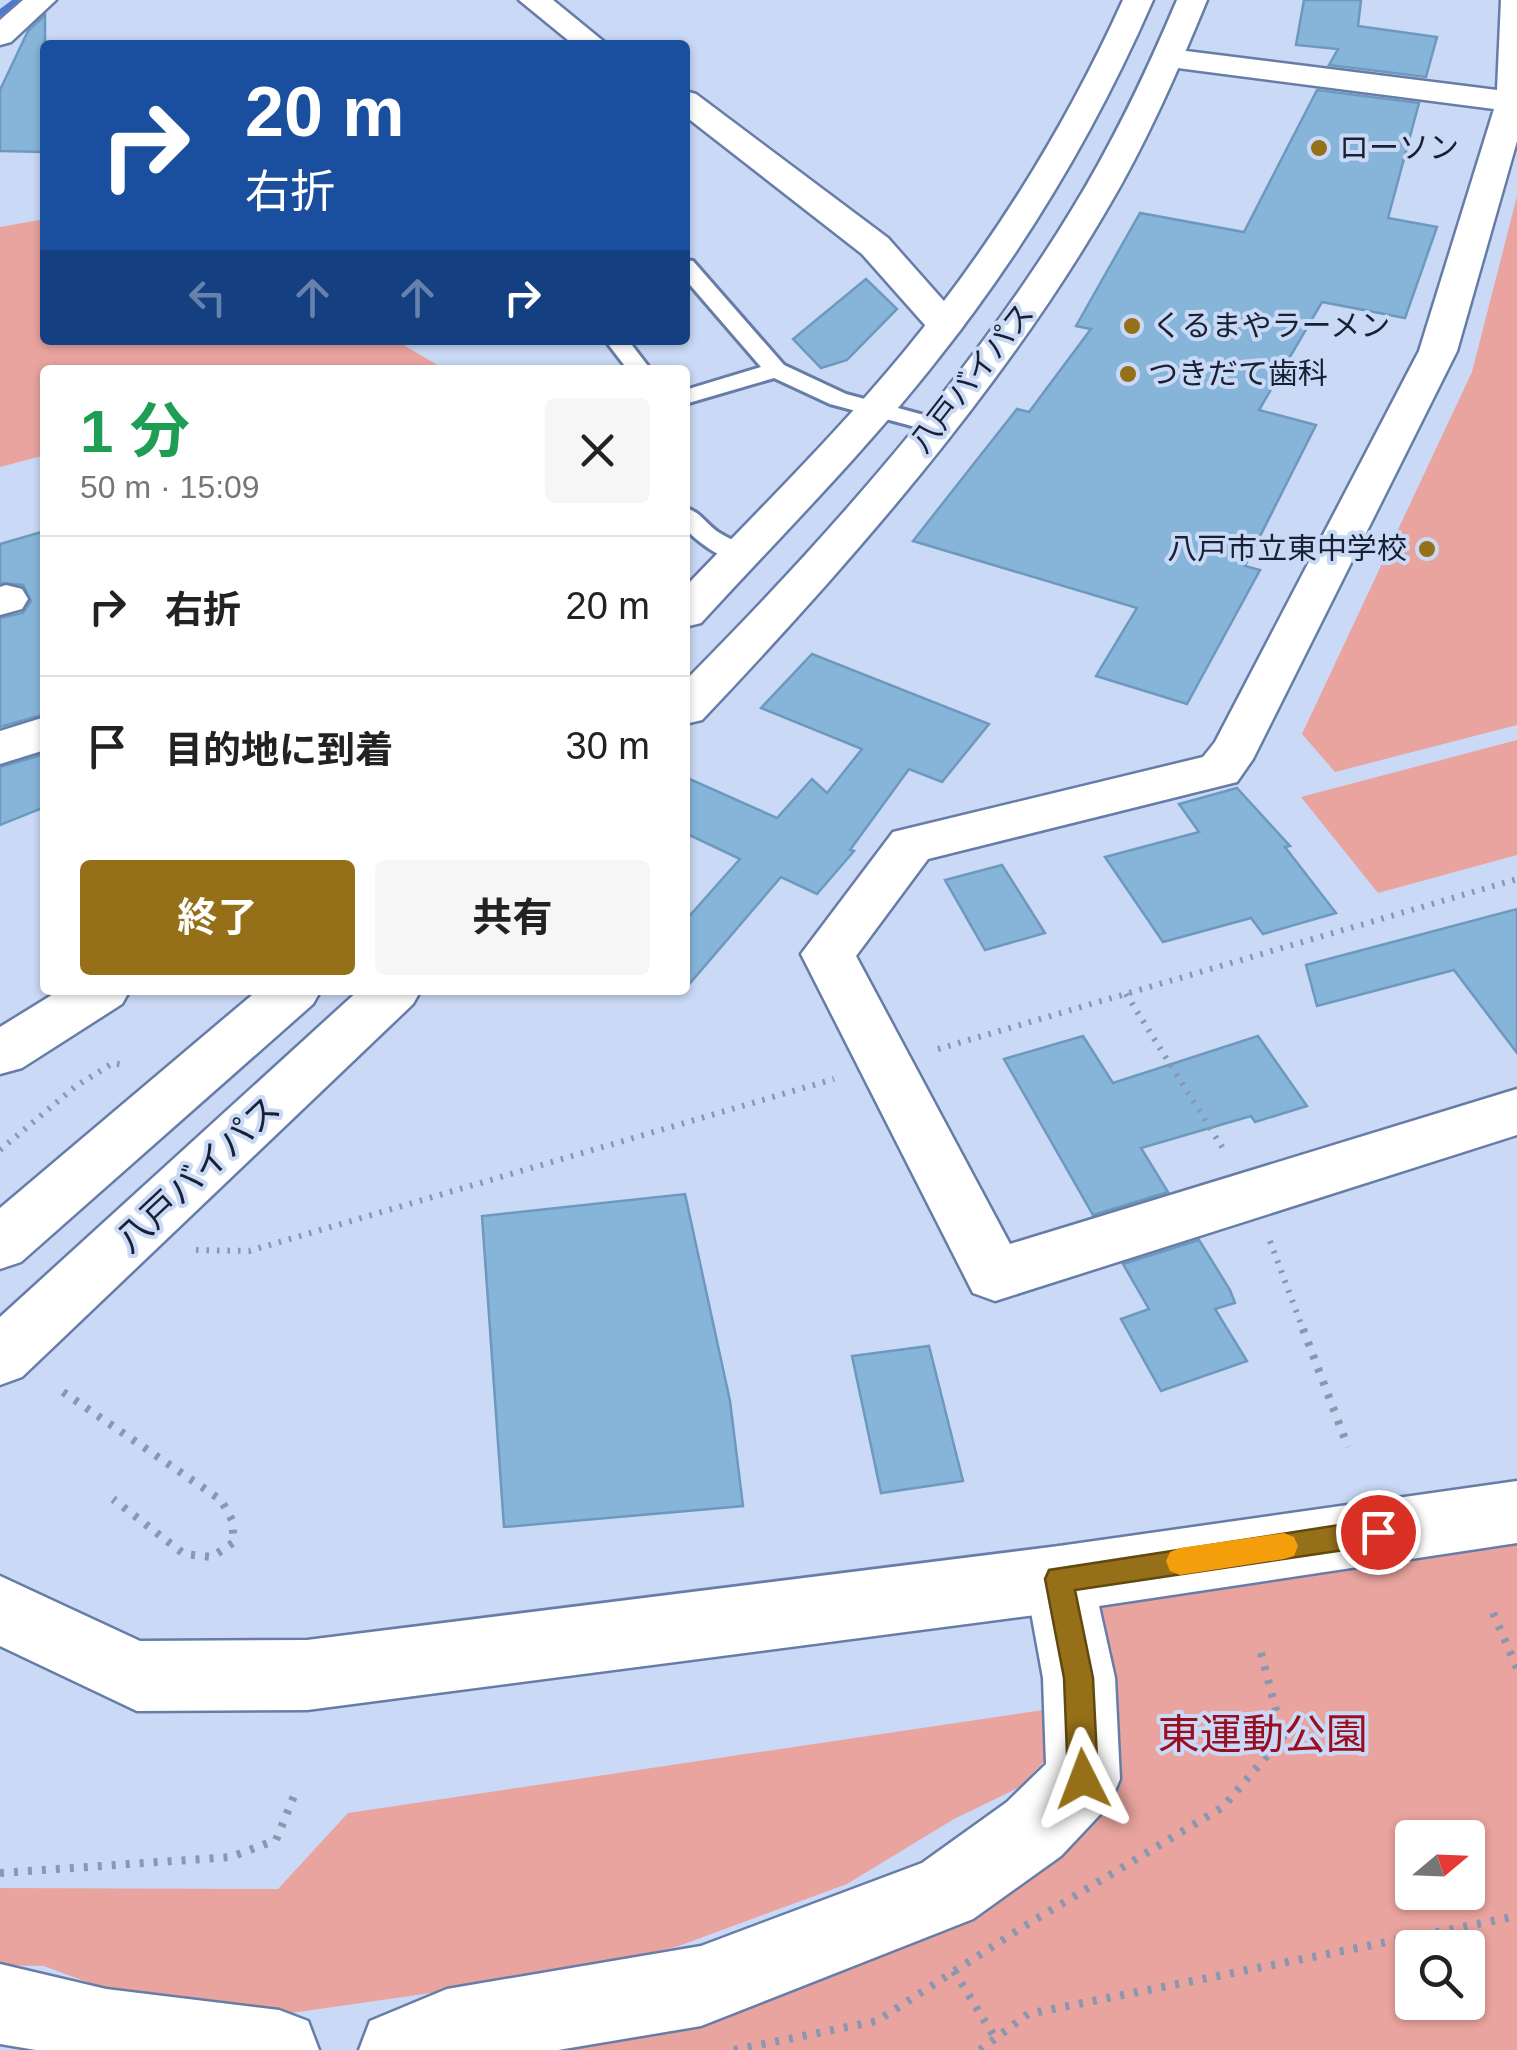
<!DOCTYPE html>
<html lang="ja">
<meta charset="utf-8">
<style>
:root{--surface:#fff;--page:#f6f6f6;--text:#222;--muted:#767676;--line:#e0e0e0;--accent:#957019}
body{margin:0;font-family:Arial,"Noto Sans JP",sans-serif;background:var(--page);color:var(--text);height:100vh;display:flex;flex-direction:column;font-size:38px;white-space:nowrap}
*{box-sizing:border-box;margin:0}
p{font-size:32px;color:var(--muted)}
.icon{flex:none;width:55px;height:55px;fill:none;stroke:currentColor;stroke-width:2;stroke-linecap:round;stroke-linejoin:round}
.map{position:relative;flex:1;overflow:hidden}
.drawer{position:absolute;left:40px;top:365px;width:650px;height:630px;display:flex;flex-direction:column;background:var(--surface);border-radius:10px;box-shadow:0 2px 8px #0004}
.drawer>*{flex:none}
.guide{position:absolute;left:40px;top:40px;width:650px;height:305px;border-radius:10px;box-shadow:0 2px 8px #0004;background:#1a4fa0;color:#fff;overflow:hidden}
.needle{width:65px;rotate:71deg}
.tools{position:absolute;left:1395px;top:1820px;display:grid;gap:20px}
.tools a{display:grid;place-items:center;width:90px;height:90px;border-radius:10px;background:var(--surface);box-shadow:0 2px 8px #0004;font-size:50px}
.pin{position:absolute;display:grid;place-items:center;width:85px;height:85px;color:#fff;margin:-42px;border:5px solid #fff;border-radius:50%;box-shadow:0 2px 10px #0007}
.me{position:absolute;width:110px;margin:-55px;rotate:357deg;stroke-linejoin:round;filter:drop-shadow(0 0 8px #0008)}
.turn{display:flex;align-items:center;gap:35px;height:210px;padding:0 40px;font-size:45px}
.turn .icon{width:130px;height:130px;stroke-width:2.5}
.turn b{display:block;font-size:70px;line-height:85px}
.lanes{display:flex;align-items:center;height:95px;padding:0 40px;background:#0003;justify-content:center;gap:50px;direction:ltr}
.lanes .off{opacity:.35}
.round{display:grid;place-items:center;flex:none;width:105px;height:105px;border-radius:10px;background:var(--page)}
.overview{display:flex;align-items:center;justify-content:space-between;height:170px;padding:0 40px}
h1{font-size:60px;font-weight:700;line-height:75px;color:#1e9e55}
.primary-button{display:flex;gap:20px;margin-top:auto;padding:20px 40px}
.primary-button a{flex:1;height:115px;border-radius:10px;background:var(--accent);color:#fff;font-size:40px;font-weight:700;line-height:115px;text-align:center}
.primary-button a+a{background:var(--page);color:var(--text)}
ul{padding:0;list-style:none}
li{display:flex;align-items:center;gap:30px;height:140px;padding:0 40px;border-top:2px solid var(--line)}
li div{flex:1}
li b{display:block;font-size:38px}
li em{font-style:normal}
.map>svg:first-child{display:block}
</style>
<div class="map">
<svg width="1517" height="2050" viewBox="0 0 1517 2050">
<rect width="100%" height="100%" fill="#cad9f6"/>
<!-- green -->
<path fill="#e9a49f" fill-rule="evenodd" d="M 1517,196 L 1517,725 L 1335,772 L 1302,734 L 1472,372 Z
M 45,219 L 45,340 L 395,340 L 446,370 L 45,370 L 45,455 L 0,467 L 0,227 Z
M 1517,740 L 1517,855 L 1378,893 L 1301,797 Z
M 1517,1512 L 1517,2050 L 399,2050 L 701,1986 L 1083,1779 L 1059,1579 ZM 1412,1838 L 1468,1838 L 1468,1892 L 1412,1892 ZM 1412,1948 L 1468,1948 L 1468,2002 L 1412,2002 Z
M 1050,1709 L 1051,1754 L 1020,1787 L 954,1819 L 847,1884 L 676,1947 L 523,1980 L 284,2014 L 146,2004 L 44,1966 L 0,1965 L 0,1888 L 278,1889 L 348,1813 Z"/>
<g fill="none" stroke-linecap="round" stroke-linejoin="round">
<!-- stream -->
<path fill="#4f79cd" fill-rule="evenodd" d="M 12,0 L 23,0 L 0,17 L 0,9 Z"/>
</g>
<!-- building -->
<path fill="#87b5d9" stroke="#6c99bd" stroke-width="2.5" d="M 1304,0 L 1361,0 L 1358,26 L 1437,37 L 1426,77 L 1329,65 L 1338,49 L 1296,45 Z
M 45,15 L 45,152 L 0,151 L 0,90 L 28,31 Z
M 1317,90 L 1419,103 L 1388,218 L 1437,227 L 1405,318 L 1322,302 L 1259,410 L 1316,425 L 1245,566 L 1260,570 L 1187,704 L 1096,676 L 1137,608 L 913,541 L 1017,409 L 1029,412 L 1091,329 L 1076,326 L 1140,213 L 1244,232 Z
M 866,279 L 897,309 L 847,360 L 821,368 L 793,339 Z
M 45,531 L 45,714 L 0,727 L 0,618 L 23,613 L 31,601 L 23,585 L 0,583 L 0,544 Z
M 812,654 L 989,724 L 942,782 L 909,769 L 850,850 L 854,851 L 817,894 L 781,877 L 685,989 L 685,921 L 740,859 L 685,833 L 685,777 L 777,818 L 812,779 L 827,793 L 862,749 L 761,708 Z
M 45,754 L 45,807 L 0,825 L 0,767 Z
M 1237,788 L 1290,846 L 1285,847 L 1336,913 L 1263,934 L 1251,918 L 1163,942 L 1105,857 L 1199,832 L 1179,804 Z
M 1002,865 L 1045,933 L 985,950 L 945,880 Z
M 1517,909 L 1517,1053 L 1454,970 L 1317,1006 L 1306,965 Z
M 1083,1036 L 1113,1083 L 1258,1036 L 1307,1106 L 1255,1122 L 1251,1116 L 1141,1148 L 1168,1192 L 1093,1215 L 1004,1059 Z
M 685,1194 L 730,1401 L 743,1506 L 504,1527 L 482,1216 Z
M 1199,1240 L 1230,1290 L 1235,1303 L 1215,1309 L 1247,1361 L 1161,1391 L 1121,1319 L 1149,1309 L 1123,1264 Z
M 929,1346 L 963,1481 L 881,1493 L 852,1356 Z"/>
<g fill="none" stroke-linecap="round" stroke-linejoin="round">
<!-- service casing -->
<g stroke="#667da8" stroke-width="6">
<path id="service" d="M 685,260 L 693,261 L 784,365 L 846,394 L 946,421 L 950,426 L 938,433 L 830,404 L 774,378 L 685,404 L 685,390 L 761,367 L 685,279 Z
M 605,340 L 628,340 L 651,370 L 628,370 Z
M 685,508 C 700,511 706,524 718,532 C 730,540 743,543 753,554 L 749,559 C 726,565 701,544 685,529 Z"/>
</g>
<!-- minor casing -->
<g stroke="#667da8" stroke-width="5">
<path id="minor" d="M 23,0 L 56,0 L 11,42 L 0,45 L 0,20 Z
M 519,0 L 553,0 L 608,45 L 574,45 Z
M 1501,0 L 1517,0 L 1517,141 L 1457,351 L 1253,759 L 1237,782 L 928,859 L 856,956 L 1010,1244 L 1517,1089 L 1517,1135 L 995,1301 L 973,1293 L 801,954 L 893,832 L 1203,757 L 1215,742 L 1419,351 L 1494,109 L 1170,67 L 1159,65 L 1155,58 L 1159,51 L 1170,49 L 1497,90 Z
M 685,91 L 696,94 L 888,238 L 958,317 L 964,325 L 958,333 L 945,336 L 932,333 L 862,254 L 685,116 Z
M 6,585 L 22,589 L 28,599 L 22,609 L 0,615 L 0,587 Z
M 45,717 L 45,750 L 0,764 L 0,731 Z
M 60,990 L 130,990 L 122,1004 L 22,1068 L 0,1074 L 0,1027 Z
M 1059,1546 L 1083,1556 L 1093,1579 L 1115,1678 L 1120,1779 L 1109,1805 L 1061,1856 L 973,1919 L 701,2026 L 558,2050 L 359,2050 L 370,2021 L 447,1989 L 701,1946 L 922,1863 L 1007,1802 L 1046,1764 L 1043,1678 L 1025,1579 L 1035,1556 Z
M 0,1964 L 106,1989 L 279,2010 L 308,2021 L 319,2050 L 36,2050 L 0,2044 Z"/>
</g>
<!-- tertiary casing -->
<g stroke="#667da8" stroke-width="5">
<path id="tertiary" d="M 1517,1481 L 1517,1543 L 1059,1612 L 307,1710 L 137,1711 L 0,1646 L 0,1576 L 140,1641 L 307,1640 L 1059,1546 Z"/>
</g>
<!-- trunk casing -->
<g stroke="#667da8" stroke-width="5">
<path id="trunk" d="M 1123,0 L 1153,0 C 1095,133 1021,256 930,369 C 859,458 778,539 701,623 L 685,627 L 685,587 C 759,510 835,435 903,353 C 992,245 1065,128 1123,0 Z
M 1177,0 L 1207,0 C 1177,73 1146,144 1106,211 C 1000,393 846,568 702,720 L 685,724 L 685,681 C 821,544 971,376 1071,211 C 1113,143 1146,73 1177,0 Z
M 258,990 L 321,990 L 313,1004 L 21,1262 L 0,1269 L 0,1208 Z
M 359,990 L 421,990 L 413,1004 L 22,1377 L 0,1385 L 0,1317 Z"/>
</g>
<!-- path-far1 -->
<path stroke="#8a97b0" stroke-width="6" stroke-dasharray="2.5 8" stroke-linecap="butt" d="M 1126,994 L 1224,1150
M 938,1049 L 1517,879
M 0,1150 L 76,1086 L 113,1063 L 124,1065
M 1270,1241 L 1304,1332
M 196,1250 L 249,1251 L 834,1079"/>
<!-- path -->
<path stroke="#8a97b0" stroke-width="8" stroke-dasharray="4 10" stroke-linecap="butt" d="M 1303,1329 L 1348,1447
M 63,1392 L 221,1500 L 232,1520 L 234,1542 L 212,1557 L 184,1554 L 113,1499
M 1493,1613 L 1517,1668
M 0,1873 L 231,1857 L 276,1840 L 294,1796
M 954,1971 L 995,2038
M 734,2050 L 877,2021 L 1023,1927 L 1223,1807 L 1283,1737 L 1260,1649
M 980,2050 L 1028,2014 L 1517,1916"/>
<!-- service -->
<use href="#service" fill="#fff" fill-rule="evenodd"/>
<!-- minor -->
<use href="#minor" fill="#fff" fill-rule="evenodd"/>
<!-- tertiary -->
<use href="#tertiary" fill="#fff" fill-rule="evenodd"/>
<!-- trunk -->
<use href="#trunk" fill="#fff" fill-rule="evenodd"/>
</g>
<!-- route -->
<path fill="#957019" stroke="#614910" stroke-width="2.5" d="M 1378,1519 L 1388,1523 L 1392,1532 L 1388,1542 L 1378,1545 L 1075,1590 L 1093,1678 L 1098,1779 L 1094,1790 L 1083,1794 L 1072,1790 L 1068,1779 L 1064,1678 L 1045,1579 L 1049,1570 Z"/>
<!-- slow -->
<path fill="#f59e0b" d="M 1284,1533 L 1294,1537 L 1298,1546 L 1294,1556 L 1284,1559 L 1180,1575 L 1170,1571 L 1166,1561 L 1170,1552 L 1180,1548 Z"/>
<!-- markers -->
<g fill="#957019" stroke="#cad9f6" stroke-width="4">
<circle cx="1319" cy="148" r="10"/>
<circle cx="1132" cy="326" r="10"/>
<circle cx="1128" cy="374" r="10"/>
<circle cx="1427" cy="549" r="10"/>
</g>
<g text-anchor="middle" stroke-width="8" stroke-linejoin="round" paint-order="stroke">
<!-- far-poi labels -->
<g font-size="30" fill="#182133" stroke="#cad9f6" text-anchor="start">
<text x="1339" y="158">ローソン</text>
<text x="1152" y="336">くるまやラーメン</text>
<text x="1148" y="384">つきだて歯科</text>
<text x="1407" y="559" text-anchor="end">八戸市立東中学校</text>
</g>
<!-- far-street labels -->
<g font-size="30" fill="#182133" stroke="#cad9f6">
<text transform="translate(972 378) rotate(-52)" y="10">八戸バイパス</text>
</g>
<!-- street labels -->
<g font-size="35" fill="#182133" stroke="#cad9f6">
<text transform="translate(198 1174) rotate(-43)" y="12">八戸バイパス</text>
</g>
<!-- near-park labels -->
<g font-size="42" fill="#990f21" stroke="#cad9f6">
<text x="1263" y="1749">東運動公園</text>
</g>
</g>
</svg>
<div class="tools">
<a><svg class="needle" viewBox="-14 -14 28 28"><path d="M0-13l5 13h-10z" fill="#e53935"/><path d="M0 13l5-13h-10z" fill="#767676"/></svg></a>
<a><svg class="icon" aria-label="search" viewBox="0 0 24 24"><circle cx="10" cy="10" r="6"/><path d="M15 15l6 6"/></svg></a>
</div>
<div class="pin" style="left:1378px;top:1532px;background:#d93025"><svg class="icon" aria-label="arrive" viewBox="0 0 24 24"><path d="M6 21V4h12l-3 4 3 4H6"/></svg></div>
<svg class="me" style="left:1083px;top:1779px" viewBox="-20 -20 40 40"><path d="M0-17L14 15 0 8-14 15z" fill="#957019" stroke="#fff" stroke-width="4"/></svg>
<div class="guide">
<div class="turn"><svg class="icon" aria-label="right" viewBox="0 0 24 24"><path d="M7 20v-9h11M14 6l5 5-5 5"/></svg><div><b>20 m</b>右折</div></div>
<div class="lanes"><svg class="icon off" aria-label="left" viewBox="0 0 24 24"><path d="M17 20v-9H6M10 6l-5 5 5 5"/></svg><svg class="icon off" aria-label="ahead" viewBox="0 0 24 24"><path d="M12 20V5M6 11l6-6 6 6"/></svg><svg class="icon off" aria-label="ahead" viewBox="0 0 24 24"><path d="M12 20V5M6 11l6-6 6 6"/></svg><svg class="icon" aria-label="right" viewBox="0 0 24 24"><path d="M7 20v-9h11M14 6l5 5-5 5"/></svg></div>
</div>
<section class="drawer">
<div class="overview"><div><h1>1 分</h1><p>50 m · 15:09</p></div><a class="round"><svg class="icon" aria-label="close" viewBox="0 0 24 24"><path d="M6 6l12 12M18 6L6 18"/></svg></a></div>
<ul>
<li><svg class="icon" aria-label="right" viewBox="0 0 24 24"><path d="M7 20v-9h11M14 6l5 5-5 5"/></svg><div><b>右折</b></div><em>20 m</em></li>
<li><svg class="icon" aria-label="arrive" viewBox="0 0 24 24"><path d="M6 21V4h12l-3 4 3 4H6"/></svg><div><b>目的地に到着</b></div><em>30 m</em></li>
</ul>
<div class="primary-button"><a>終了</a><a>共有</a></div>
</section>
</div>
